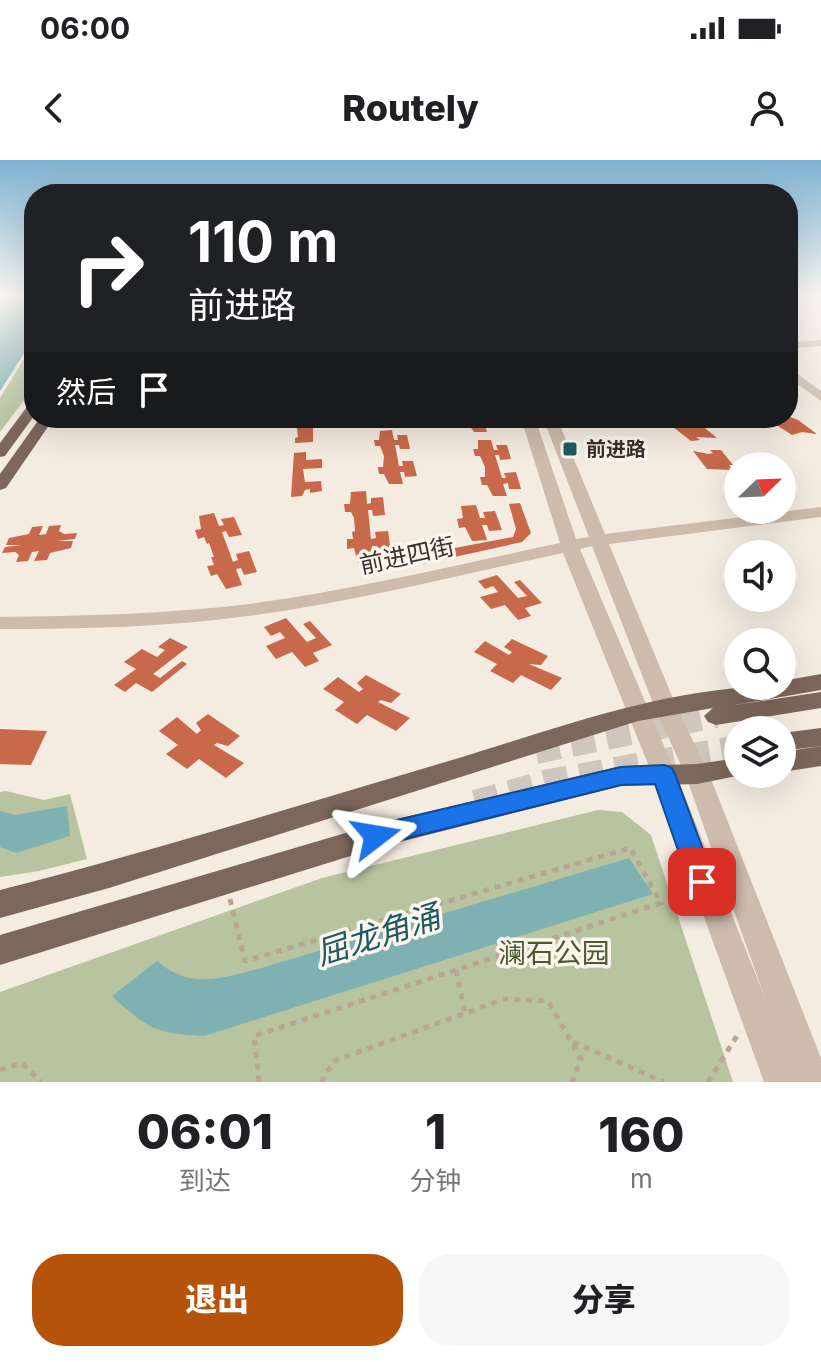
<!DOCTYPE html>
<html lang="zh">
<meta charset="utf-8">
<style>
:root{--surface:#fff;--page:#f6f6f6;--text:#202124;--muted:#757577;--accent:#b45309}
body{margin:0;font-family:Inter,"Noto Sans SC",sans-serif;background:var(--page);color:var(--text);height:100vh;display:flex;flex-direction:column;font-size:30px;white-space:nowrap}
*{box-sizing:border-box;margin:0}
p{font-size:26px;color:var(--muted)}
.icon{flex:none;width:44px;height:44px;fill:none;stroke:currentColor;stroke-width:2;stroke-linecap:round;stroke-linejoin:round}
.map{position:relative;height:922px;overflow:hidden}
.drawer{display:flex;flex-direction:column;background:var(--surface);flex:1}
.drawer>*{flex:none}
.top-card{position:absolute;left:24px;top:24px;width:774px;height:244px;border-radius:32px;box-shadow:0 8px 32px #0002;background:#202124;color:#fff;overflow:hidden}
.needle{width:52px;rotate:67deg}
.buttons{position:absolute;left:724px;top:292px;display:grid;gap:16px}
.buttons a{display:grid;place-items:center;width:72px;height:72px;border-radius:50%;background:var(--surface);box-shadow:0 8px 32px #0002;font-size:40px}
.pin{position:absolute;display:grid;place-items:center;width:68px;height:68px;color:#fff;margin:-34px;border-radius:16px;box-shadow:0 4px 12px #0006}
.me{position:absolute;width:88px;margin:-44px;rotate:76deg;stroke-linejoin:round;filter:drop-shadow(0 0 6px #0008)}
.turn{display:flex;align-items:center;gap:28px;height:168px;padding:0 32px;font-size:36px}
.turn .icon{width:104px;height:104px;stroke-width:2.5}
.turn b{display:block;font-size:56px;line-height:68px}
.then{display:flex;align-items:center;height:76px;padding:0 32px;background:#0003;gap:16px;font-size:30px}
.eta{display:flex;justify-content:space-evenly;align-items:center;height:136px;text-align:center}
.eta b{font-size:48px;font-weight:800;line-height:56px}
.button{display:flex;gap:16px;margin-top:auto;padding:16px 32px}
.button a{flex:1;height:92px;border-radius:32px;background:var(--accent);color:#fff;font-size:32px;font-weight:800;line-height:92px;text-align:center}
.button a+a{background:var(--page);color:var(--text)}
.status{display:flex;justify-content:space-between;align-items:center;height:56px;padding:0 40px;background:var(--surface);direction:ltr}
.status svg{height:22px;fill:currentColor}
header{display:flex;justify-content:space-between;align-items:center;height:104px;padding:0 32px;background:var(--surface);font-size:36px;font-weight:800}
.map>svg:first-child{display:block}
</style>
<div class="status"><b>06:00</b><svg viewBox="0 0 49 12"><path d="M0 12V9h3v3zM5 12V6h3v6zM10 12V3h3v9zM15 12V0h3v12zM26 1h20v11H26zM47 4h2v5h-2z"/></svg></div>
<header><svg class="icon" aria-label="back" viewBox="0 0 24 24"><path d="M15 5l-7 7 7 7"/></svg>Routely<svg class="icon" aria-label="person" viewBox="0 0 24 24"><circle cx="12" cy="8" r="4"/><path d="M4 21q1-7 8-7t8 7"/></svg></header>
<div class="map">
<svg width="821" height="922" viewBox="0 0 821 922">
<rect width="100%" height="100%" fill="#f4ebe1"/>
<!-- green -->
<path fill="#b8c4a0" d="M 34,183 L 34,227 L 0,272 L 0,238 Z
M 6,631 L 44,640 L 70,634 L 87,699 L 39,711 L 0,717 L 0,632 Z
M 598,650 L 622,652 L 651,675 L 733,922 L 0,922 L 0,832 L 322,718 Z"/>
<!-- water -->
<path fill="#7fb0b2" d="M 0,134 L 34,134 L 34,178 L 0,231 Z
M 67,646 L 70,676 L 16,693 L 0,687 L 0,651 L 15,655 Z
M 629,698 L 653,734 L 204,876 C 157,874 146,868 112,836 L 157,801 C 191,830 219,818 258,809 Z"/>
<!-- building -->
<path fill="#c8694b" d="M 788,256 L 798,260 L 817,274 L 802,272 L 792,275 L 772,262 L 784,264 L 780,261 L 786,260 L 784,258 Z
M 464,258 L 496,258 L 499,266 L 489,266 L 484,262 L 487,272 L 474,272 Z
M 296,261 L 313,261 L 313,282 L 295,283 L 295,278 L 298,277 Z
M 690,262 L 700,264 L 717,278 L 696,277 L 700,280 L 691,281 L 669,264 Z
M 392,270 L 394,280 L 398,280 L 397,275 L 407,275 L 410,289 L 400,289 L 399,285 L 395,285 L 399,306 L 403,306 L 402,301 L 413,301 L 417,316 L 405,317 L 404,312 L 400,312 L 403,324 L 389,324 L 384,314 L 379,314 L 378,307 L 383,307 L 384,296 L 380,286 L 375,286 L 374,280 L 379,280 L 380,271 Z
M 478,280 L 491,280 L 494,290 L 498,290 L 496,285 L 507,285 L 511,299 L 500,300 L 499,295 L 495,295 L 502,318 L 506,318 L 504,313 L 516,312 L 521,329 L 509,329 L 508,323 L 503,324 L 507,336 L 493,336 L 487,325 L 482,325 L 480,317 L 485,317 L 485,307 L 480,296 L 475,296 L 473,289 L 478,289 Z
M 710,290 L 721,290 L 733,305 L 729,305 L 733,310 L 707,309 L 693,291 L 709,294 L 713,293 Z
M 306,292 L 306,300 L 322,299 L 322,308 L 303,309 L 305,322 L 321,321 L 322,331 L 310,333 L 310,329 L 305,330 L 302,336 L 291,337 L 294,293 Z
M 366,331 L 367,344 L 371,343 L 371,338 L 383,337 L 385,355 L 373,356 L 372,350 L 368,350 L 371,379 L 376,378 L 375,372 L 388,371 L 391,392 L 378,393 L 377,386 L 372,386 L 374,402 L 358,403 L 354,388 L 347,389 L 347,379 L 353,379 L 352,372 L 355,371 L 354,358 L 351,352 L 345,352 L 344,344 L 350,344 L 351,332 Z
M 520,343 L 531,373 L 522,382 L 423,404 L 418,395 L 513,377 L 516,369 L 509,344 Z
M 476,345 L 480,358 L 485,358 L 483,352 L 495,351 L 502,370 L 489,371 L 487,365 L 482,365 L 487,380 L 472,381 L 465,367 L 459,368 L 457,359 L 463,358 L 461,346 Z
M 214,353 L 219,366 L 224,365 L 221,359 L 234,357 L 242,375 L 229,377 L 226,371 L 222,372 L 233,402 L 238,400 L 236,394 L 249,391 L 257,412 L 244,415 L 241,408 L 236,409 L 242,425 L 226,429 L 217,414 L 211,416 L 207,406 L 214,405 L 211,397 L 214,397 L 209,383 L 207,384 L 204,377 L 198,379 L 195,370 L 201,369 L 199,356 Z
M 61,365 L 59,371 L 64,374 L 77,373 L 75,379 L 57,381 L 73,381 L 71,388 L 50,393 L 47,400 L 34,401 L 39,391 L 32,392 L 28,401 L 16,402 L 19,395 L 15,392 L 2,393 L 5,387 L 22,385 L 6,385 L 9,378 L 29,374 L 32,367 L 43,366 L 39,375 L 46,374 L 49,366 Z
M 497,415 L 518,438 L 527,436 L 514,422 L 520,420 L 542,443 L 525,448 L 531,456 L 518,460 L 505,445 L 491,449 L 480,437 L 498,432 L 493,426 L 485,429 L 478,421 Z
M 286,458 L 307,482 L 316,478 L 303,464 L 310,461 L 332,485 L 313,493 L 319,501 L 305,507 L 292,492 L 276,499 L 266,486 L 285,478 L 280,472 L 271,476 L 264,467 Z
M 170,478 L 188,487 L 153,514 L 160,518 L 182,501 L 187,504 L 152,532 L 136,523 L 125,532 L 114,525 L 136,509 L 124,502 L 142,489 L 157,497 L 165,490 L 158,487 Z
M 512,479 L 548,496 L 541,505 L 529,504 L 562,518 L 551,530 L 521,515 L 513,523 L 490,511 L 497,504 L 474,492 L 485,481 L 509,495 L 512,492 L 504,487 Z
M 366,515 L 401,534 L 391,543 L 381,540 L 378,542 L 410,558 L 396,571 L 367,555 L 357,564 L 335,550 L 344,542 L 323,529 L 338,517 L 359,532 L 363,529 L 357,523 Z
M 208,554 L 240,576 L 228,586 L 217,583 L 214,585 L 244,603 L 226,618 L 199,599 L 187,609 L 166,594 L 178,585 L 159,571 L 177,557 L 197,574 L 201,570 L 196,563 Z
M 0,569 L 47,571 L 31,605 L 0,604 Z"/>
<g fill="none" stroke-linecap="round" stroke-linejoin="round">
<!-- major-tunnel -->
<path stroke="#cfc6bd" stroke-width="24" stroke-dasharray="24 12" stroke-linecap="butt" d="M 536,592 L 716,556
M 475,642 L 549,621 L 738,587"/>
<!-- path -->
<path stroke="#b9a596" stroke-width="5" stroke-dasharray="6 6" stroke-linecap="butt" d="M 230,739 L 245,801 L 630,688 L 661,743 L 254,876 L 259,922
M 456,810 L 465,853
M 573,882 L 664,922
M 0,910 L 22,903 L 41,922
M 321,922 L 334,901 L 504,839 L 548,841 L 581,899 L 572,922
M 708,922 L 740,871"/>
<!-- minor -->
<path fill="#cdbbac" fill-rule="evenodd" d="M 821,180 L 821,186 L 788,189 L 788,183 Z
M 788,207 L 821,231 L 821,241 L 788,217 Z
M 521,258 L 535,258 L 576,379 L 589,377 L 543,258 L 557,258 L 605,374 L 821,347 L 821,357 L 609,384 L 676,546 L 709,614 L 821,898 L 821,922 L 764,922 L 652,614 L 563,393 C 459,415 354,442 248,456 C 166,467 83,469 0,469 L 0,457 C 83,456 166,454 249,444 C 354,430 457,405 560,383 ZM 592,386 L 654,546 L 685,614 L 765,838 L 676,614 L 580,389 Z"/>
<!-- major -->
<path fill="#7d675c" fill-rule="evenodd" d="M 34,243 L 34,256 L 5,296 L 0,297 L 0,283 L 29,244 Z
M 40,258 L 54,258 L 6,328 L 0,330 L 0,314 Z
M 821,514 L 821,530 L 735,545 L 821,532 L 821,548 L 716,565 L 708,562 L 704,556 L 713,548 L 638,561 L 109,728 L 0,758 L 0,730 C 154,691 306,643 459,598 C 564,566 671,526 782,526 L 782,521 Z
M 821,568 L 821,586 L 782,591 L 782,573 Z
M 821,586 L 821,606 L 782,612 L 782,592 Z
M 738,598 L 738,614 L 747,614 L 697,624 L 621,626 L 376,688 L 0,805 L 0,775 L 376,664 L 621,606 L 697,604 Z"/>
</g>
<!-- sky -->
<linearGradient id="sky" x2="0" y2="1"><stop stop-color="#7eb2d2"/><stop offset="0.51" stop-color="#faf6f2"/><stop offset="1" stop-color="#faf6f2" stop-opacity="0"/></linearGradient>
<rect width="821" height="263" fill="url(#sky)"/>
<!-- route -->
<path fill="#1a73e8" stroke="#114b97" stroke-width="2" d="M 664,605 L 672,608 L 675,614 L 715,722 L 711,731 L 702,734 L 693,731 L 689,722 L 655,624 L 621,625 L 376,686 L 367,683 L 364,676 L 367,668 L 376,665 L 621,607 Z"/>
<!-- markers -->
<rect fill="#1f5a5e" stroke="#fbf5ee" stroke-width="3" x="562" y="281" width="16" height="16" rx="4"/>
<g text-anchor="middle" stroke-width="7" stroke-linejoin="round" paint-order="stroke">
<!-- far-poi labels -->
<g font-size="20" font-weight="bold" fill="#3b302b" stroke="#fbf5ee" text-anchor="start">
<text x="586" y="296">前进路</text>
</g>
<!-- street labels -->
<g font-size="24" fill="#3b302b" stroke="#fbf5ee">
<text transform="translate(407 396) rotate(-12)" y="8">前进四街</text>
</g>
<!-- near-park labels -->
<g font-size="28" fill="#4a5a2e" stroke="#fbf5ee">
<text x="554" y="803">澜石公园</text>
</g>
<!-- near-water labels -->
<g font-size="32" font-style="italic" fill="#1f5a5e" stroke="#fbf5ee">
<text transform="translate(378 775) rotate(-18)" y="11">屈龙角涌</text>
</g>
</g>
</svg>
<div class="buttons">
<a><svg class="needle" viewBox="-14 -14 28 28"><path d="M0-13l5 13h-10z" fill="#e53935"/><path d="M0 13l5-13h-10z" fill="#757577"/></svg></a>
<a><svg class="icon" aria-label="sound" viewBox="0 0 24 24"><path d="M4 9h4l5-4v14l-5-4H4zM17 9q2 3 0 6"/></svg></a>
<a><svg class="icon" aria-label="search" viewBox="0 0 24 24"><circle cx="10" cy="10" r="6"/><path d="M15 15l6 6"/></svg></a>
<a><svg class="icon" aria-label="layers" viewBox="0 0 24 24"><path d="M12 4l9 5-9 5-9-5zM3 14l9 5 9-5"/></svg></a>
</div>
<div class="pin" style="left:702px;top:722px;background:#d93025"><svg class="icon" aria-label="arrive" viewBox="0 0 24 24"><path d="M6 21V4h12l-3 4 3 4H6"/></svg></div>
<svg class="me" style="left:376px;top:676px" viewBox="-20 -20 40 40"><path d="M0-17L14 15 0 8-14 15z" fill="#1a73e8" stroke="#fff" stroke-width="4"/></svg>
<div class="top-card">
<div class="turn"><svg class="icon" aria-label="right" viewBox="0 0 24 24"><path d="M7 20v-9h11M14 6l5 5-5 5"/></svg><div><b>110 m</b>前进路</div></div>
<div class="then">然后<svg class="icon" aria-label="arrive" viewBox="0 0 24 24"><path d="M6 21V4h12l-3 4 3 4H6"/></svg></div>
</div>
</div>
<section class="drawer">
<div class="eta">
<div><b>06:01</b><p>到达</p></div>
<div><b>1</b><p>分钟</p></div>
<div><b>160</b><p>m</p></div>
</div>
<div class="button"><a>退出</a><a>分享</a></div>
</section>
